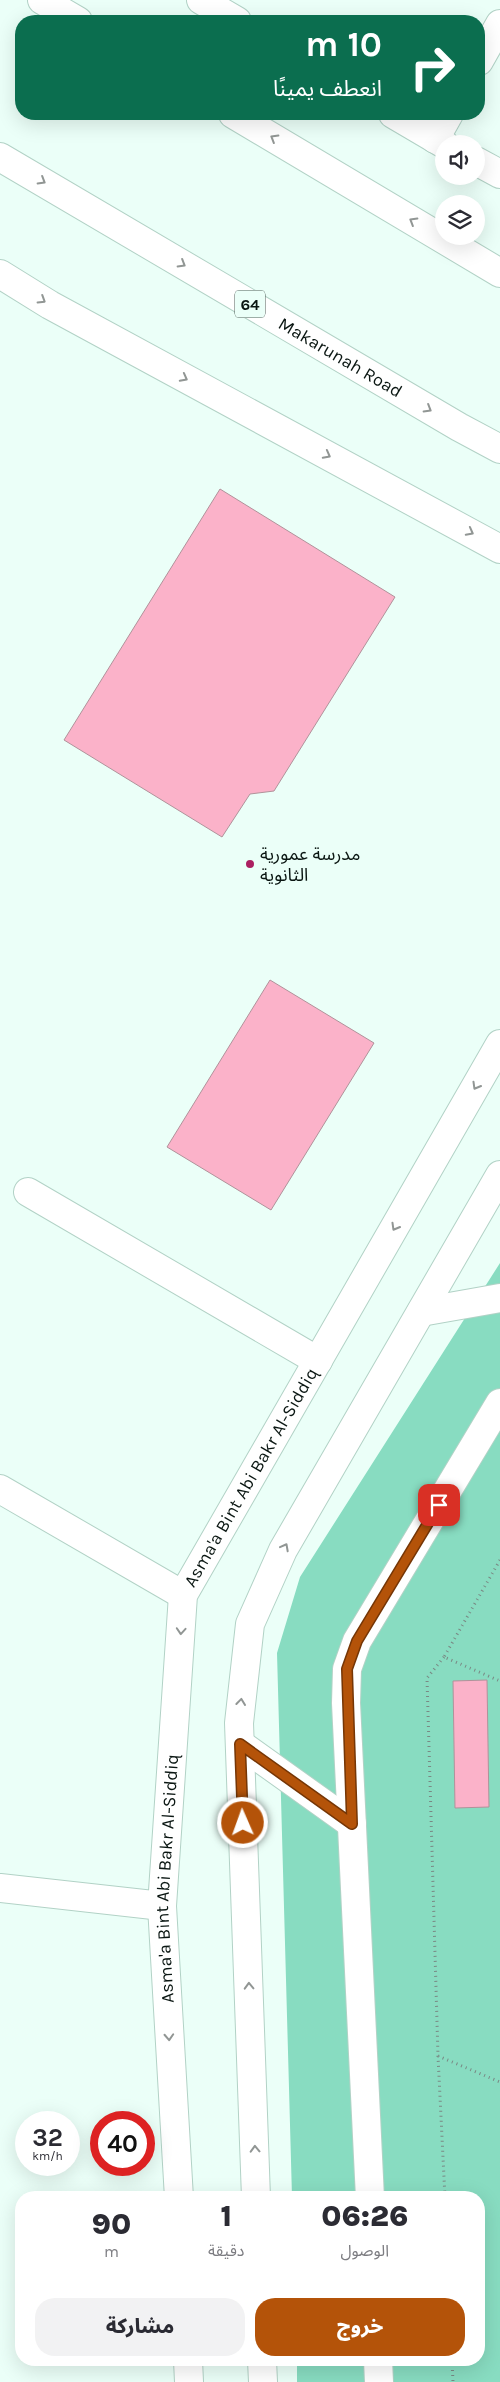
<!DOCTYPE html>
<html lang="ar">
<meta charset="utf-8">
<style>
:root{--surface:#fff;--page:#f2f2f3;--text:#2b2b33;--muted:#7c7c81;--accent:#b45309}
body{margin:0;font-family:Karla,"Noto Sans Arabic",sans-serif;background:var(--page);color:var(--text);direction:rtl;height:100vh;display:flex;flex-direction:column;font-size:19px;white-space:nowrap}
*{box-sizing:border-box;margin:0}
p{font-size:16px;color:var(--muted)}
.icon{flex:none;width:28px;height:28px;fill:none;stroke:currentColor;stroke-width:2;stroke-linecap:round;stroke-linejoin:round}
.map{position:relative;flex:1;overflow:hidden;direction:ltr}
.sheet{position:absolute;left:15px;top:2191px;width:470px;height:175px;display:flex;flex-direction:column;background:var(--surface);border-radius:20px;box-shadow:0 5px 20px #0002;direction:rtl}
.sheet>*{flex:none}
.hud{position:absolute;left:15px;top:15px;width:470px;height:105px;border-radius:20px;box-shadow:0 5px 20px #0002;direction:rtl;background:#0b6e4f;color:#fff;overflow:hidden}
.controls{position:absolute;left:435px;top:135px;display:grid;gap:10px}
.controls a{display:grid;place-items:center;width:50px;height:50px;border-radius:50%;background:var(--surface);box-shadow:0 5px 20px #0002;font-size:25px}
.speed{position:absolute;left:15px;top:2111px;display:flex;gap:10px;font-size:25px;font-weight:700;text-align:center}
.speed>*{display:grid;place-content:center;width:65px;height:65px;border-radius:50%;background:var(--surface);box-shadow:0 5px 20px #0002;line-height:1}
.speed small{font-size:12px;font-weight:400}
.speed .limit{border:8px solid #d22;background:#fff;color:#111}
.pin{position:absolute;display:grid;place-items:center;width:42px;height:42px;color:#fff;margin:-21px;border-radius:10px;box-shadow:0 2px 8px #0006}
.me{position:absolute;width:55px;margin:-28px;rotate:358deg;stroke-linejoin:round;filter:drop-shadow(0 0 4px #0008)}
.turn{display:flex;align-items:center;gap:18px;height:105px;padding:0 20px;font-size:22px}
.turn .icon{width:65px;height:65px;stroke-width:2.5}
.turn b{display:block;font-size:35px;line-height:42px}
.eta{display:flex;justify-content:space-evenly;align-items:center;height:85px;text-align:center}
.eta b{font-size:30px;font-weight:800;line-height:35px}
.cta{display:flex;gap:10px;margin-top:auto;padding:10px 20px}
.cta a{flex:1;height:58px;border-radius:20px;background:var(--accent);color:#fff;font-size:20px;font-weight:800;line-height:58px;text-align:center}
.cta a+a{background:var(--page);color:var(--text)}
.map>svg:first-child{display:block}
</style>
<div class="map">
<svg width="500" height="2382" viewBox="0 0 500 2382">
<rect width="100%" height="100%" fill="#ebfff8"/>
<!-- green -->
<path fill="#88dcc1" d="M 500,1263 L 500,2382 L 297,2382 L 297,2360 L 479,2360 L 479,2198 L 292,2197 L 277,1653 L 300,1577 Z"/>
<!-- building -->
<path fill="#fbb2c9" stroke="#b0929a" d="M 220,489 L 395,597 L 274,791 L 250,794 L 222,837 L 64,740 Z
M 270,980 L 374,1043 L 271,1210 L 167,1147 Z
M 487,1680 L 489,1807 L 455,1808 L 453,1681 Z"/>
<g fill="none" stroke-linecap="round" stroke-linejoin="round">
<!-- minor casing -->
<g stroke="#b2d2c6" stroke-width="30">
<g id="minor">
<path d="M 479,61 L 500,24"/>
<path d="M 435,139 L 449,114"/>
<path d="M 28,1192 L 318,1361"/>
<path d="M 421,1312 L 500,1298"/>
<path d="M 0,1489 L 183,1595"/>
<path d="M 240,1744 L 352,1824"/>
<path d="M 0,1888 L 162,1906"/>
<path id="s1" d="M 179,2198 L 162,1906 L 183,1595 L 500,1044"/>
<path d="M 256,2198 L 239,1723 L 250,1624 L 283,1550 L 500,1175"/>
<path d="M 370,2198 L 346,1703 L 347,1669 L 357,1641 L 500,1403"/>
<path d="M 188,2360 L 189,2382"/>
<path d="M 262,2360 L 263,2382"/>
<path d="M 378,2360 L 379,2382"/>
</g>
</g>
<!-- major casing -->
<g stroke="#b2d2c6" stroke-width="30">
<g id="major">
<path d="M 42,0 L 78,21"/>
<path d="M 201,0 L 237,21"/>
<path d="M 233,114 L 500,273"/>
<path d="M 393,114 L 444,144"/>
<path id="s2" d="M 0,157 L 459,427 L 500,449"/>
<path d="M 476,161 L 500,174"/>
<path d="M 0,274 L 50,305 L 500,549"/>
</g>
</g>
<!-- path -->
<path stroke="#798984" stroke-width="3" stroke-dasharray="1 4" stroke-linecap="butt" d="M 500,1560 L 444,1657 L 500,1681
M 444,1657 L 427,1678 L 438,2056 L 445,2198
M 438,2056 L 500,2082
M 452,2360 L 453,2382"/>
<!-- minor -->
<use href="#minor" stroke="#fff" stroke-width="28"/>
<!-- major -->
<use href="#major" stroke="#fff" stroke-width="28"/>
</g>
<!-- one-way arrows -->
<defs><path id="oneway-chevron" d="M-2-3.5L2.5 0L-2 3.5" fill="none" stroke-width="1.6" stroke-linecap="round" stroke-linejoin="round" transform="scale(1.25)"/></defs>
<g stroke="#919694">
<use href="#oneway-chevron" transform="translate(274 138) rotate(-149)"/>
<use href="#oneway-chevron" transform="translate(42 181) rotate(31)"/>
<use href="#oneway-chevron" transform="translate(413 221) rotate(-149)"/>
<use href="#oneway-chevron" transform="translate(182 264) rotate(31)"/>
<use href="#oneway-chevron" transform="translate(42 300) rotate(32)"/>
<use href="#oneway-chevron" transform="translate(184 378) rotate(28)"/>
<use href="#oneway-chevron" transform="translate(428 409) rotate(31)"/>
<use href="#oneway-chevron" transform="translate(327 455) rotate(28)"/>
<use href="#oneway-chevron" transform="translate(470 532) rotate(28)"/>
<use href="#oneway-chevron" transform="translate(476 1086) rotate(120)"/>
<use href="#oneway-chevron" transform="translate(395 1227) rotate(120)"/>
<use href="#oneway-chevron" transform="translate(285 1547) rotate(-62)"/>
<use href="#oneway-chevron" transform="translate(181 1631) rotate(94)"/>
<use href="#oneway-chevron" transform="translate(241 1702) rotate(-83)"/>
<use href="#oneway-chevron" transform="translate(249 1986) rotate(-92)"/>
<use href="#oneway-chevron" transform="translate(169 2037) rotate(87)"/>
<use href="#oneway-chevron" transform="translate(255 2149) rotate(-92)"/>
</g>
<g fill="none" stroke-linecap="round" stroke-linejoin="round">
<!-- route casing -->
<g stroke="#753606" stroke-width="12">
<path id="route" d="M 243,1823 L 240,1744 L 352,1824 L 347,1669 L 357,1641 L 439,1505"/>
</g>
<!-- route -->
<use href="#route" stroke="#b45309" stroke-width="9"/>
</g>
<!-- markers -->
<circle fill="#ab2061" stroke="#ebfff8" stroke-width="2" cx="250" cy="864" r="5"/>
<g text-anchor="middle" stroke-width="4.5" stroke-linejoin="round" paint-order="stroke">
<!-- shield labels -->
<rect fill="#ebfff8" stroke="#4e5c57" stroke-width="1" x="235" y="290.5" width="30" height="27" rx="4"/>
<g font-size="16" font-weight="bold" fill="#0a1612">
<text x="250" y="310">64</text>
</g>
<!-- street labels -->
<g font-size="18" fill="#0a1612" stroke="#ebfff8">
<text dy="6" stroke="none"><textPath href="#s2" startOffset="395">Makarunah Road</textPath></text>
<text dy="6" stroke="none"><textPath href="#s1" startOffset="740">Asma'a Bint Abi Bakr Al-Siddiq</textPath></text>
<text dy="6" stroke="none"><textPath href="#s1" startOffset="320">Asma'a Bint Abi Bakr Al-Siddiq</textPath></text>
</g>
<!-- poi labels -->
<g font-size="18" fill="#0a1612" stroke="#ebfff8" text-anchor="start">
<text x="260" y="860">مدرسة عمورية<tspan x="260" dy="21">الثانوية</tspan></text>
</g>
</g>
</svg>
<div class="controls">
<a><svg class="icon" aria-label="sound" viewBox="0 0 24 24"><path d="M4 9h4l5-4v14l-5-4H4zM17 9q2 3 0 6"/></svg></a>
<a><svg class="icon" aria-label="layers" viewBox="0 0 24 24"><path d="M12 4l9 5-9 5-9-5zM3 14l9 5 9-5"/></svg></a>
</div>
<div class="speed"><div>32<small>km/h</small></div><div class="limit">40</div></div>
<div class="pin" style="left:439px;top:1505px;background:#d93025"><svg class="icon" aria-label="arrive" viewBox="0 0 24 24"><path d="M6 21V4h12l-3 4 3 4H6"/></svg></div>
<svg class="me" style="left:243px;top:1823px" viewBox="-20 -20 40 40"><circle r="17" fill="#b45309" stroke="#fff" stroke-width="3"/><path d="M0-11L8 9 0 5-8 9z" fill="#fff"/></svg>
<div class="hud">
<div class="turn"><svg class="icon" aria-label="right" viewBox="0 0 24 24"><path d="M7 20v-9h11M14 6l5 5-5 5"/></svg><div><b>10 m</b>انعطف يمينًا</div></div>
</div>
<section class="sheet">
<div class="eta">
<div><b>06:26</b><p>الوصول</p></div>
<div><b>1</b><p>دقيقة</p></div>
<div><b>90</b><p>m</p></div>
</div>
<div class="cta"><a>خروج</a><a>مشاركة</a></div>
</section>
</div>
